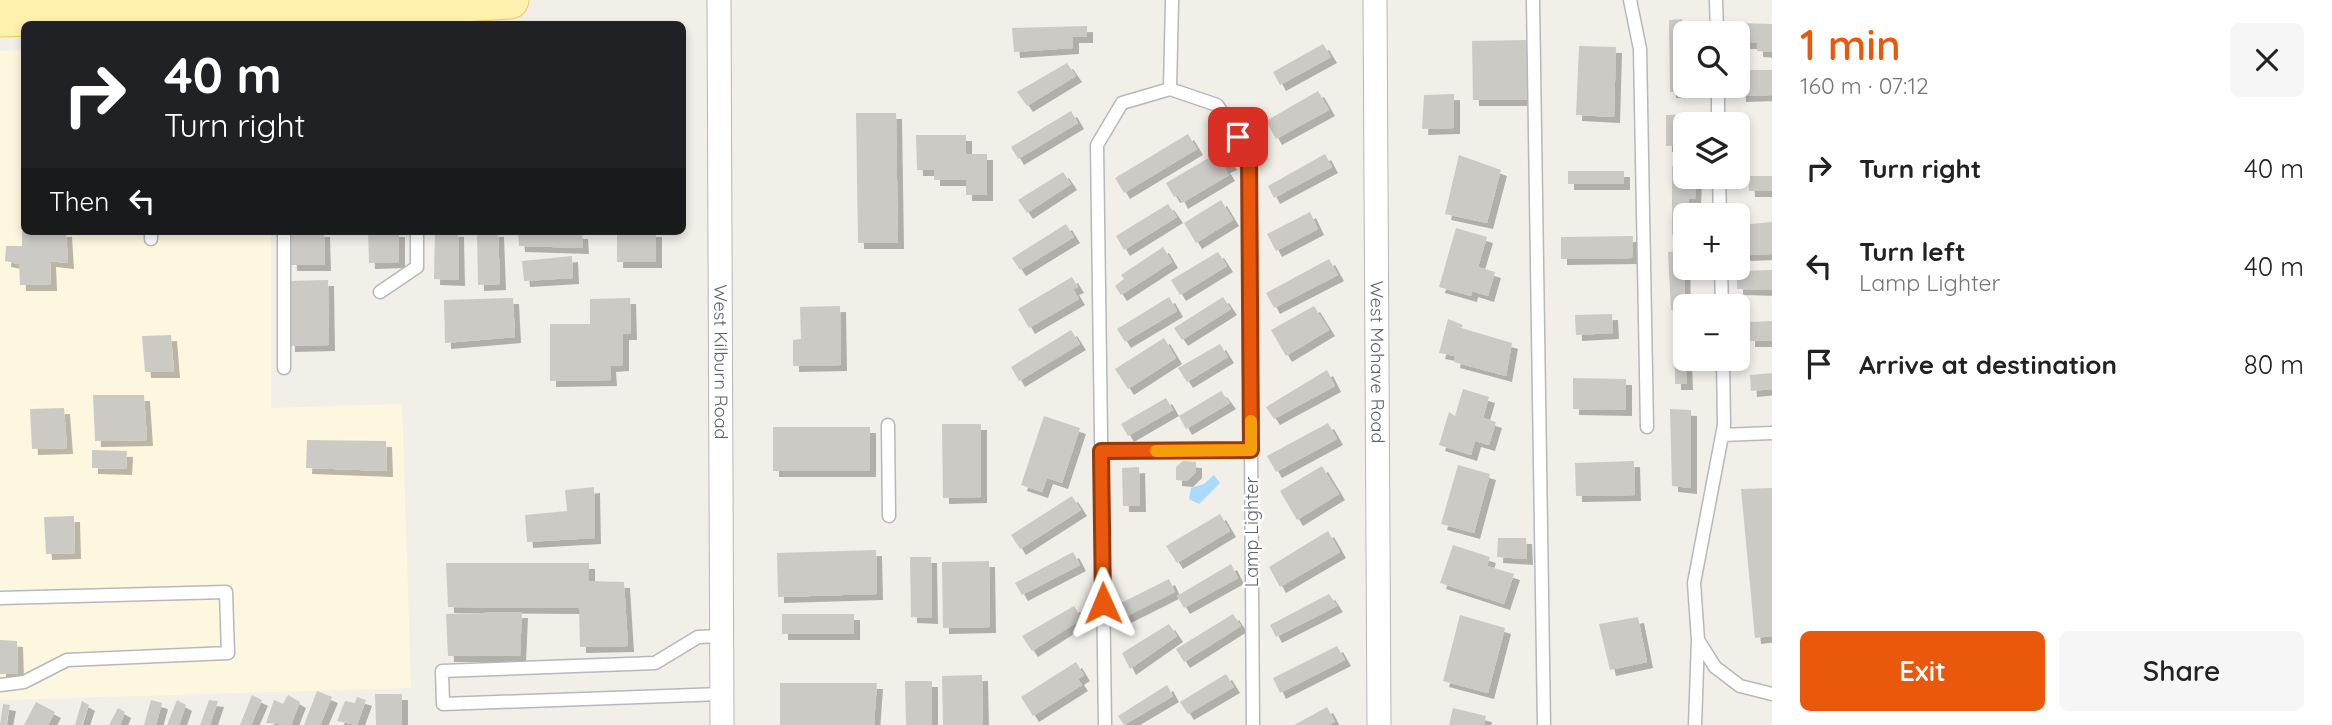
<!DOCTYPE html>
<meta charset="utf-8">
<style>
:root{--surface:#fff;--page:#f6f6f6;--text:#222;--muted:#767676;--accent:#ea580c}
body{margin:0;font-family:Quicksand,sans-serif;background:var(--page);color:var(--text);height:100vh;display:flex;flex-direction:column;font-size:26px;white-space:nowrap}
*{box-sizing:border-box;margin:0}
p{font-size:23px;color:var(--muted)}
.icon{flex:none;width:38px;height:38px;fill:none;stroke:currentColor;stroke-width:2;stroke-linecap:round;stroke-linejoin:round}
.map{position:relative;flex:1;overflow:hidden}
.sheet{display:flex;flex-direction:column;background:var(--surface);width:560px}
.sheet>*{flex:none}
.guide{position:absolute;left:21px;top:21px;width:665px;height:214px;border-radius:10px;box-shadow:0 4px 10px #0003;background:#202124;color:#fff;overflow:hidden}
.controls{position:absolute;left:1673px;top:21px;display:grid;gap:14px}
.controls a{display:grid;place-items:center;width:77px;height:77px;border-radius:10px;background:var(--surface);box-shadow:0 4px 10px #0003;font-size:35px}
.pin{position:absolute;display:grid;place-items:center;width:60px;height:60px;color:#fff;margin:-30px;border-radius:14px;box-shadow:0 4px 10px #0006}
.me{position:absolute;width:77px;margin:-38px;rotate:359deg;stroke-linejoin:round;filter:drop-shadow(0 0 5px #0008)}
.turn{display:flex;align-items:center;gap:24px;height:147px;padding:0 28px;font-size:32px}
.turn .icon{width:91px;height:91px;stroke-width:2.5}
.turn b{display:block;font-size:49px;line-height:60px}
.then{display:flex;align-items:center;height:66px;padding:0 28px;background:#0003;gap:14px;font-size:26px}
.round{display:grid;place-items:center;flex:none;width:74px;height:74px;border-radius:10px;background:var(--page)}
.headline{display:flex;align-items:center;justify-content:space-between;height:119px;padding:0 28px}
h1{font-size:42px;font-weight:600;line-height:52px;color:var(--accent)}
.cta{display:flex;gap:14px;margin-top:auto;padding:14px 28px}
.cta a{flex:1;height:80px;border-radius:10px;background:var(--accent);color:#fff;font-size:28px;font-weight:600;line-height:80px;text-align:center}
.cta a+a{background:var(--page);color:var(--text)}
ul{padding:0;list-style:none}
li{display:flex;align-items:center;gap:21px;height:98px;padding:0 28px}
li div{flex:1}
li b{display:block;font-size:26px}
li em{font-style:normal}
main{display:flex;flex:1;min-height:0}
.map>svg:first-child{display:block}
</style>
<main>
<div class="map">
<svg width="1772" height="725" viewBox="0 0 1772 725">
<defs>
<filter id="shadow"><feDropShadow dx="6" dy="6" stdDeviation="0" flood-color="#0004"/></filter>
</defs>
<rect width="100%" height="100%" fill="#f1efe8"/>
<!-- commercial -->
<path fill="#fef7e0" d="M 24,50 L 24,231 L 271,231 L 271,408 L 402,404 L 411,688 L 0,700 L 0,51 Z"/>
<!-- water -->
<path fill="#aadaff" d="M 1214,475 L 1220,483 L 1199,504 L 1189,499 L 1191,488 L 1204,484 Z"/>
<!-- building -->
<path fill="#cccac5" filter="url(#shadow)" d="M 1682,19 L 1683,92 L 1670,92 L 1669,20 Z
M 1737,23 L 1772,24 L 1772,52 L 1757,51 L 1757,43 L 1738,43 Z
M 1087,26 L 1087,37 L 1073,37 L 1073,48 L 1014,52 L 1012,28 Z
M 1529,40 L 1529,100 L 1473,100 L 1472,41 Z
M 1323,44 L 1331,57 L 1280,85 L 1273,72 Z
M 1579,46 L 1616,47 L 1614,117 L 1576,115 Z
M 1067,63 L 1076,76 L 1027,106 L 1017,92 Z
M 1740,70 L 1772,70 L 1772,95 L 1740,96 Z
M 1318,91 L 1329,110 L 1276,139 L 1266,121 Z
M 1454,94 L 1454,128 L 1422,129 L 1424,95 Z
M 1071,111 L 1078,123 L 1018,159 L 1011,147 Z
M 856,113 L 896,113 L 898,243 L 858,243 Z
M 1709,114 L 1709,124 L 1685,124 L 1685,156 L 1681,157 L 1681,145 L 1666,146 L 1666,115 Z
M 1188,134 L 1197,149 L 1124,193 L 1115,178 Z
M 916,135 L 966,135 L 966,154 L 987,154 L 987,195 L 966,195 L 966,180 L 934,180 L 934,170 L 917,170 Z
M 1222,150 L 1231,164 L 1224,167 L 1229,175 L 1182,203 L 1178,195 L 1174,197 L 1166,183 Z
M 1325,154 L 1332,167 L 1274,198 L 1268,186 Z
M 1459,155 L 1501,170 L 1487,223 L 1445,214 Z
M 1672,166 L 1685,166 L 1685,177 L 1696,178 L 1695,199 L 1689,199 L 1685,235 L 1672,235 Z
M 1568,171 L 1624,171 L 1624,184 L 1568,184 Z
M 1063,172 L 1071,184 L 1027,213 L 1018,200 Z
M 1748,176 L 1772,176 L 1772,191 L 1749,191 Z
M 1221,200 L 1233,220 L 1196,243 L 1184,223 Z
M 1168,204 L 1177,217 L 1124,250 L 1116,236 Z
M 1310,212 L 1318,229 L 1276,251 L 1267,234 Z
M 1772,222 L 1772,254 L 1742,255 L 1741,225 Z
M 1066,224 L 1074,237 L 1020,270 L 1012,258 Z
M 1456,228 L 1487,237 L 1478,267 L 1495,272 L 1488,296 L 1472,291 L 1471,296 L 1439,287 Z
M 22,231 L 66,231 L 68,263 L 50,261 L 51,285 L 20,285 L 19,264 L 5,261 L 6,246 L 22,246 Z
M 290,231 L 324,231 L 325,265 L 291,265 Z
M 368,231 L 399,231 L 399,262 L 369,263 Z
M 435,231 L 458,231 L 459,280 L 434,279 Z
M 477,231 L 498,231 L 500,284 L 478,285 Z
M 617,231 L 656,231 L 656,262 L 617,262 Z
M 518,233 L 582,233 L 583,248 L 519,246 Z
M 1633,236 L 1632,258 L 1561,259 L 1561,237 Z
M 1163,247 L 1172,262 L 1121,295 L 1115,286 L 1124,279 L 1121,275 Z
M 1684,251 L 1685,311 L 1671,310 L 1668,252 Z
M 1218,252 L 1227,266 L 1180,295 L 1171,280 Z
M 572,256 L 573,278 L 524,281 L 522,261 Z
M 1329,259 L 1338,275 L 1274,308 L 1266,293 Z
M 1772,270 L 1772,290 L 1737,289 L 1737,271 Z
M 1072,277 L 1078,287 L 1073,289 L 1079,299 L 1029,328 L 1018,309 Z
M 328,280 L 329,345 L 289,346 L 288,281 Z
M 1169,297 L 1177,311 L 1125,342 L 1117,329 Z
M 1223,297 L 1231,309 L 1182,340 L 1174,328 Z
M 513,298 L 515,337 L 445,343 L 444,300 Z
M 630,298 L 631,334 L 623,334 L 623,365 L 610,366 L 611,380 L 550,381 L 550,324 L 590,324 L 590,299 Z
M 840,306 L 841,365 L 793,366 L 793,340 L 801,339 L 800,307 Z
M 1314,306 L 1329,330 L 1286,356 L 1271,330 Z
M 1612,314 L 1613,333 L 1576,335 L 1575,315 Z
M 1448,319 L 1463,325 L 1461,328 L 1512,343 L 1506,376 L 1454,362 L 1455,356 L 1439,353 Z
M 1772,321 L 1772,341 L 1749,341 L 1749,322 Z
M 1071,330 L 1080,344 L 1019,381 L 1011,367 Z
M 1685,330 L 1687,384 L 1675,384 L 1674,331 Z
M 171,335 L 174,372 L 145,372 L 142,336 Z
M 1164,338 L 1176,358 L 1128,389 L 1115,369 Z
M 1220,344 L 1228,357 L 1187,382 L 1178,368 Z
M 1327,370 L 1335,386 L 1274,419 L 1266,407 Z
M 1772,373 L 1772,389 L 1751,391 L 1750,375 Z
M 1573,378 L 1626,379 L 1626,410 L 1573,409 Z
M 1463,389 L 1489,397 L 1483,418 L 1496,422 L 1489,445 L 1475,441 L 1471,455 L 1439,445 L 1449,412 L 1455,416 Z
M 1221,391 L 1230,403 L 1186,429 L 1179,416 Z
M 93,395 L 144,395 L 147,440 L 95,441 Z
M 1166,398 L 1173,410 L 1128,436 L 1121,424 Z
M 64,408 L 67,448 L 32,449 L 30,409 Z
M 1670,409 L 1691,410 L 1691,488 L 1672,486 Z
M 1044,416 L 1080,428 L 1062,483 L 1047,478 L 1042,492 L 1021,485 Z
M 1328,423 L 1337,439 L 1276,472 L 1267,456 Z
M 942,424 L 981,424 L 981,497 L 943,498 Z
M 773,427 L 870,427 L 870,471 L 773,471 Z
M 307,440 L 386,441 L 387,471 L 306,468 Z
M 92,450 L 127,451 L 126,469 L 92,468 Z
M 1183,461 L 1196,462 L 1196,472 L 1187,481 L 1176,480 L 1176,467 Z
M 1634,461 L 1635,495 L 1576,496 L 1575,463 Z
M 1458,465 L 1490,474 L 1474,533 L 1441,524 Z
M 1322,466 L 1339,494 L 1297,520 L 1280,491 Z
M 1139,467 L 1140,506 L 1123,506 L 1122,468 Z
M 594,487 L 595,538 L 527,542 L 525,515 L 567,511 L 565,490 Z
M 1772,488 L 1772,636 L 1755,638 L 1741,489 Z
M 1072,496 L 1081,510 L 1020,549 L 1011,535 Z
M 1220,514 L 1230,531 L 1177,563 L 1166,546 Z
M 74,516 L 75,553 L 46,554 L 44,517 Z
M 1328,531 L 1340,552 L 1280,587 L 1269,567 Z
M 1498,538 L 1526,538 L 1527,559 L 1497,557 Z
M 1453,545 L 1490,557 L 1487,566 L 1514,574 L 1504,604 L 1440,583 Z
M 876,550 L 877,594 L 778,597 L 777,553 Z
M 1073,552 L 1080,565 L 1022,595 L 1015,583 Z
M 910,557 L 931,557 L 932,618 L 911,617 Z
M 989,561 L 990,627 L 943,628 L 942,562 Z
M 446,563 L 589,563 L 589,581 L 624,582 L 628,646 L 580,647 L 579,608 L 448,607 Z
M 1231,564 L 1238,578 L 1184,608 L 1177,596 Z
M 1169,579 L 1175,592 L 1123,618 L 1117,605 Z
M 1329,594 L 1337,606 L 1276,637 L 1270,625 Z
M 1074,606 L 1082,619 L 1032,651 L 1022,636 Z
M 522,612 L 520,656 L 448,656 L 446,614 Z
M 782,614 L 854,614 L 854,634 L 782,634 Z
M 1233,614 L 1241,626 L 1184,662 L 1176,649 Z
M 1460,615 L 1505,628 L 1488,693 L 1443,681 Z
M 1638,617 L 1647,662 L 1610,670 L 1599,624 Z
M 1169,624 L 1177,636 L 1130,669 L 1122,653 Z
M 0,640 L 17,641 L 18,674 L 0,674 Z
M 1337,646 L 1345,660 L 1280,693 L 1273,678 Z
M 1076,662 L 1084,675 L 1078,679 L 1082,685 L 1033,716 L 1021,697 Z
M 1226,674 L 1234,687 L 1188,714 L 1180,702 Z
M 982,675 L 983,725 L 943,725 L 942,676 Z
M 905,681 L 932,681 L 932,725 L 906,725 Z
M 780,683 L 877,683 L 874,725 L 780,725 Z
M 1167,685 L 1173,696 L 1124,725 L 1118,716 Z
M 317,691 L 332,697 L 320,725 L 304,725 Z
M 375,694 L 402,694 L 402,725 L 376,725 Z
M 252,695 L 262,700 L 251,725 L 240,725 Z
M 288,695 L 300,702 L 291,725 L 266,723 L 274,700 L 283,704 Z
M 357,697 L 366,700 L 357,725 L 337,721 L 345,701 L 355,703 Z
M 151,700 L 162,703 L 156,725 L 144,725 Z
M 177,700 L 186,705 L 179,725 L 167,725 Z
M 209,700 L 218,701 L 210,725 L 200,725 Z
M 82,701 L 89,705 L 82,725 L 75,725 Z
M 36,702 L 55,712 L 48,725 L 24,725 Z
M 3,704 L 10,705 L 6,725 L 0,725 Z
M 1327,707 L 1335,722 L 1328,725 L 1294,725 Z
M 118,708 L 125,712 L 120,725 L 109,725 Z
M 1453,708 L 1486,716 L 1484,725 L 1449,725 Z"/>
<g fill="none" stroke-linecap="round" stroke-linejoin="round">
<!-- service casing -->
<g stroke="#b5b8bc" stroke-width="15">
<path id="service" d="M 1533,0 L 1544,725
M 1630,0 L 1640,49 L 1647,427
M 1716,0 L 1717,33
M 1718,86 L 1718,124
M 1170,89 L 1172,0
M 1719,177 L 1720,215
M 151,231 L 151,239
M 284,231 L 284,368
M 1721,268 L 1722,306
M 380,292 L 417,267 L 417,231
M 1723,359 L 1724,425 L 1694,583 L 1698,640 L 1715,667 L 1740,686 L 1772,694
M 888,425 L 889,516
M 1722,435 L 1772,433
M 1101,451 L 1251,450
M 0,598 L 226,592 L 228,653 L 67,660 L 24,682 L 0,685
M 722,636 L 698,637 L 655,663 L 442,671 L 443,704 L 722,694
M 1105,725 L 1097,145 L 1122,103 L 1170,89 L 1217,105 L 1249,153 L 1253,725
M 1695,725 L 1698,640"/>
</g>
<!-- minor casing -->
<g stroke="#b5b8bc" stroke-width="25">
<g id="minor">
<path id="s1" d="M 719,0 L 722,725"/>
<path id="s2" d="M 1375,0 L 1379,725"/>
</g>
</g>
<!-- primary casing -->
<g stroke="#f2c960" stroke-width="39">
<path id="primary" d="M 0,18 L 398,7 L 510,0"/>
</g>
<!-- service -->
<use href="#service" stroke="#fff" stroke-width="12"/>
<!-- minor -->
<use href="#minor" stroke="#fff" stroke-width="23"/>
<!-- primary -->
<use href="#primary" stroke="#fff2af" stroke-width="37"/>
</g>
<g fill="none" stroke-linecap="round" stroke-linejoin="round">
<!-- route casing -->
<g stroke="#983908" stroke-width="18">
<path id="route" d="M 1103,603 L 1101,451 L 1251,450 L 1249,153 L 1238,137"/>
</g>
<!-- route -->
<use href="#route" stroke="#ea580c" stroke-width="12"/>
<!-- slow -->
<path stroke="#f59e0b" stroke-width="12" d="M 1156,451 L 1251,450 L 1251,421"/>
</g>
<g text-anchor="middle" stroke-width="5" stroke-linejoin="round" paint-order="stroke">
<!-- street labels -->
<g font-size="18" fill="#5f6368" stroke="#fff">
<text dy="6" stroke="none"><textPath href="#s2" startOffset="362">West Mohave Road</textPath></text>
<text dy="6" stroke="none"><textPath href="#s1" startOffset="362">West Kilburn Road</textPath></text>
<text transform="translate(1252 532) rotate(-90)" y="6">Lamp Lighter</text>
</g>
</g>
</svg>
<div class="controls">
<a><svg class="icon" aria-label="search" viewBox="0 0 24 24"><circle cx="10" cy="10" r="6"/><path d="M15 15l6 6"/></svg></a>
<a><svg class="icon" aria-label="layers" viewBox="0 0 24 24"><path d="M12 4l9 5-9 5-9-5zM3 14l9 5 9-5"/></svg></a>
<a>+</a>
<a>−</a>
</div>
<div class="pin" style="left:1238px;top:137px;background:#d93025"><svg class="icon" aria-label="arrive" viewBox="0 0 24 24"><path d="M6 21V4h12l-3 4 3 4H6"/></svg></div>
<svg class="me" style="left:1103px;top:603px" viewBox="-20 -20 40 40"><path d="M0-17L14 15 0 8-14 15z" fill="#ea580c" stroke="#fff" stroke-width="4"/></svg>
<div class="guide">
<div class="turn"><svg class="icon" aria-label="right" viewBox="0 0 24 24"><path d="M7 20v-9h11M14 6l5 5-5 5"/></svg><div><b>40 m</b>Turn right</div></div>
<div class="then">Then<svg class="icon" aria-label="left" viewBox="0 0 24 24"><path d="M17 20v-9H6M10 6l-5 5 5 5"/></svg></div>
</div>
</div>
<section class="sheet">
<div class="headline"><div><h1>1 min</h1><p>160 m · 07:12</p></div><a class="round"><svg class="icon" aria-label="close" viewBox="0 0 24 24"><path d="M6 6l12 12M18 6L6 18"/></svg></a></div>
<ul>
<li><svg class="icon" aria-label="right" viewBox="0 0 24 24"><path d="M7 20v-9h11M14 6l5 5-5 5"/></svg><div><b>Turn right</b></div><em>40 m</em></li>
<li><svg class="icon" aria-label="left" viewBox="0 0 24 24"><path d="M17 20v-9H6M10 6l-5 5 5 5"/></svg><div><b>Turn left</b><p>Lamp Lighter</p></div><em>40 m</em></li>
<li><svg class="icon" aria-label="arrive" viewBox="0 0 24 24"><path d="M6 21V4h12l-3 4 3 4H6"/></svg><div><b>Arrive at destination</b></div><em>80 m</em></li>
</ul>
<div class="cta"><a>Exit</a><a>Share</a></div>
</section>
</main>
